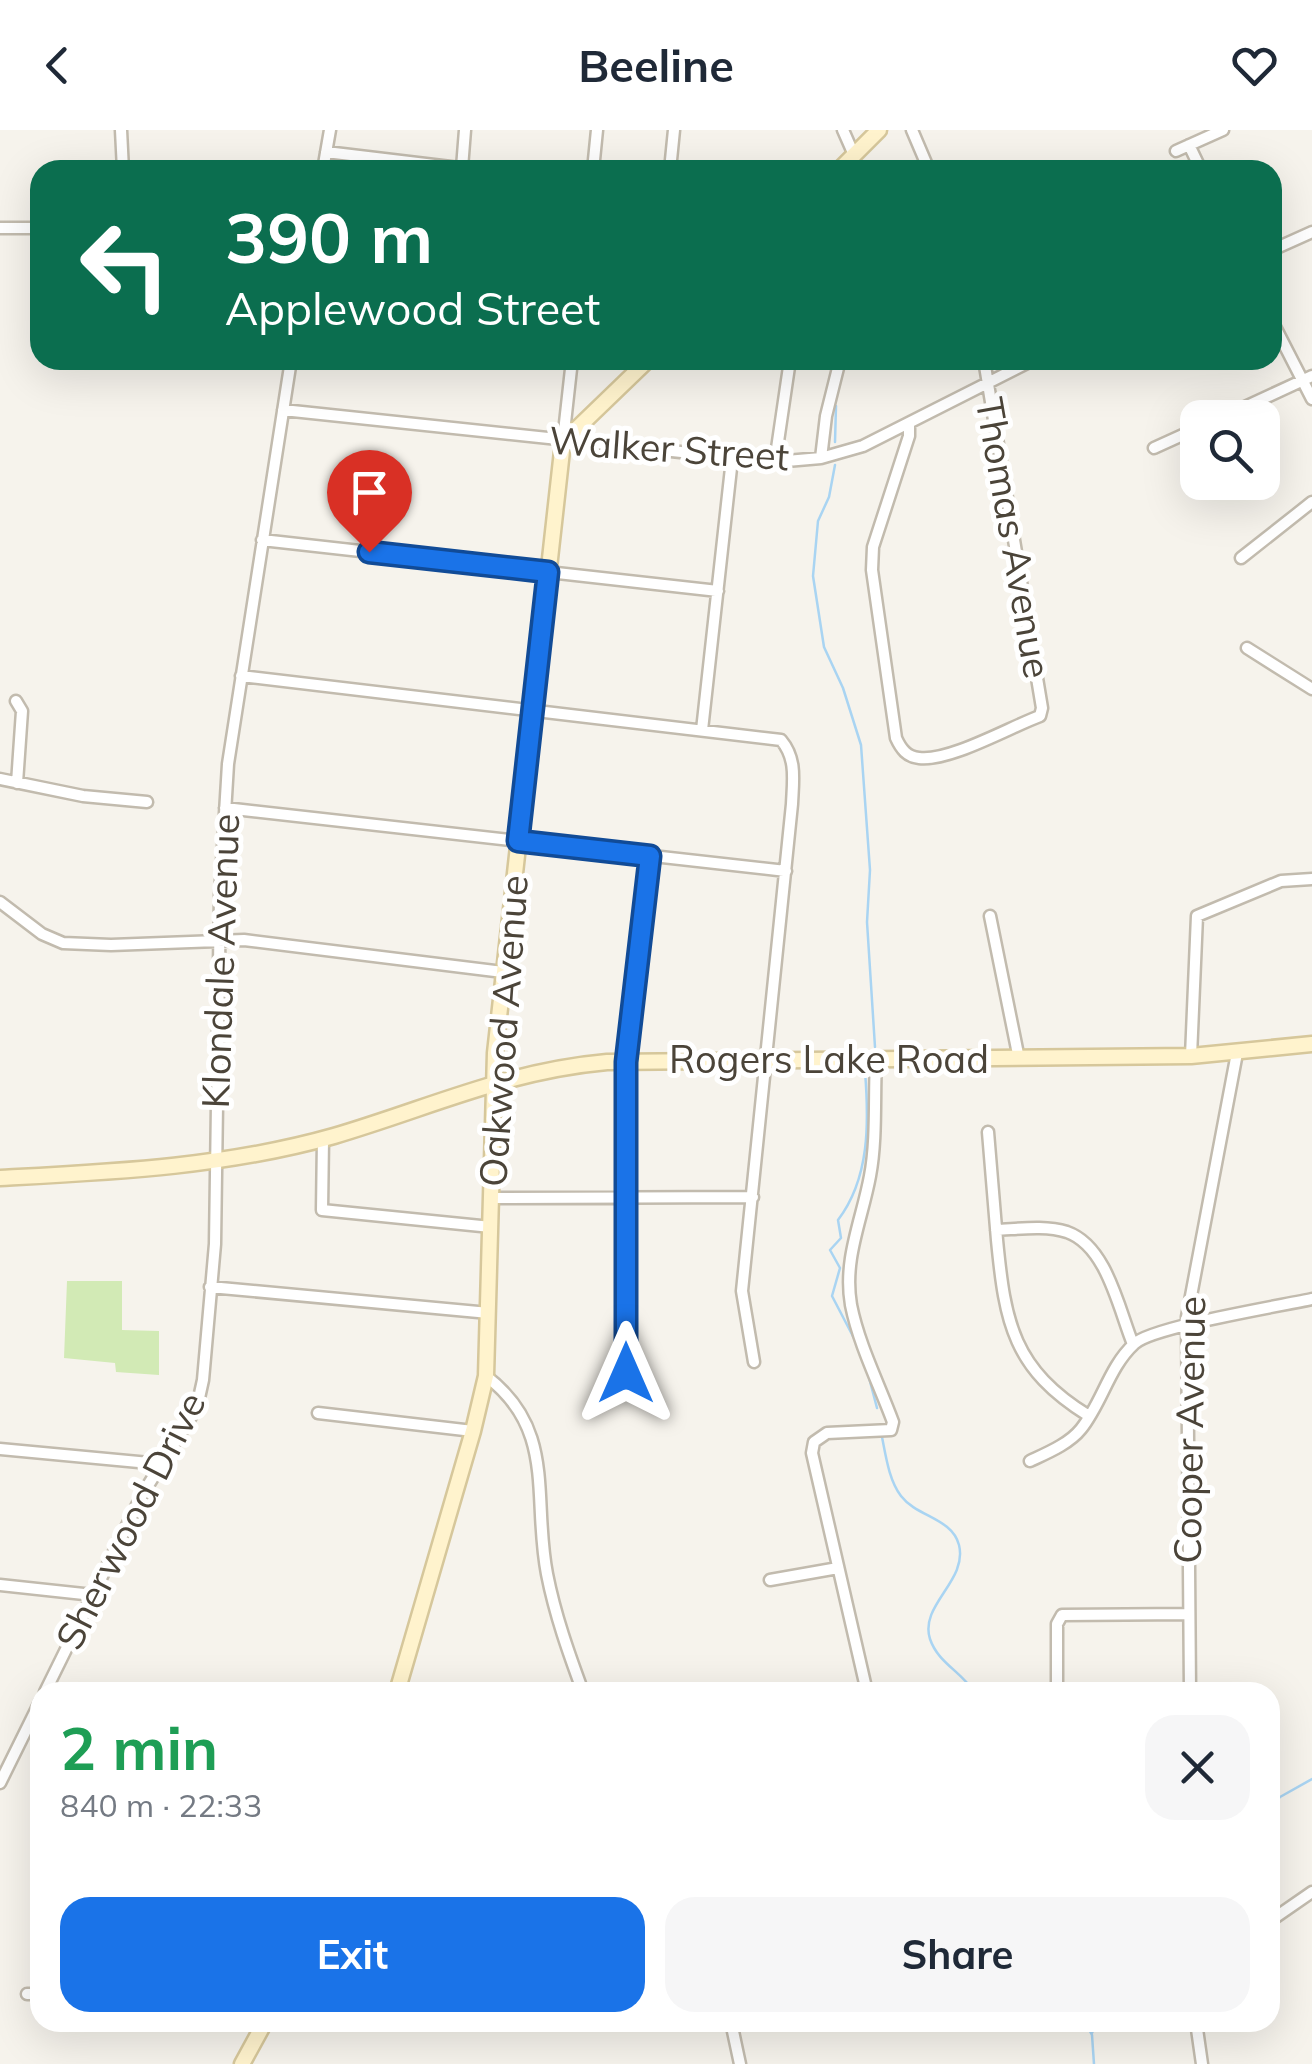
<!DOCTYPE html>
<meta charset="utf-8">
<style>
:root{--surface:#fff;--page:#f6f6f7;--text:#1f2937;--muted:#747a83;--accent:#1a73e8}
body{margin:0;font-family:Mulish,sans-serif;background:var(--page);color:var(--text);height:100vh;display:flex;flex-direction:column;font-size:38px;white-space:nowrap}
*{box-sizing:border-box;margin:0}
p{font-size:32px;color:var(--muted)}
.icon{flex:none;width:55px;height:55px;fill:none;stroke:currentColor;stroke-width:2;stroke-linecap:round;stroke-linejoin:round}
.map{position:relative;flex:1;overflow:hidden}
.sheet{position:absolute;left:30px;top:1552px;width:1250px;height:350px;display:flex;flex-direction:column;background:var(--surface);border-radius:30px;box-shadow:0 10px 40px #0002}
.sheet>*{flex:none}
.guide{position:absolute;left:30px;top:30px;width:1252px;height:210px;border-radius:30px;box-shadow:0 10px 40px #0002;background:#0b6e4f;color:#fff;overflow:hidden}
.buttons{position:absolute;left:1180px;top:270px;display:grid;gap:20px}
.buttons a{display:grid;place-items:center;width:100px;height:100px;border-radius:20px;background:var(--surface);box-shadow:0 10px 40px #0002;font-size:50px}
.pin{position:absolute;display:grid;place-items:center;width:85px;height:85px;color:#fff;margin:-102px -42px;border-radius:50% 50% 50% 0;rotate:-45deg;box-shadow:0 0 10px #0007}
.pin .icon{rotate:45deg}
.me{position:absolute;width:110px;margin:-55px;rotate:0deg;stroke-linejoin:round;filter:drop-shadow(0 0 8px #0008)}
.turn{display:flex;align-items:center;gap:35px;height:210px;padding:0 30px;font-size:45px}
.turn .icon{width:130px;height:130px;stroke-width:2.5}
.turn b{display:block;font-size:70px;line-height:85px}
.round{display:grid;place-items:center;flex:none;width:105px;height:105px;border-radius:30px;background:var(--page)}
.overview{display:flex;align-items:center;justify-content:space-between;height:170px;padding:0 30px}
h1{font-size:60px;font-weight:700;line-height:75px;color:#1e9e55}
.primary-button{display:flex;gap:20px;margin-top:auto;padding:20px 30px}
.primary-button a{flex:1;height:115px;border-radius:30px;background:var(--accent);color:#fff;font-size:40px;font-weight:700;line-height:115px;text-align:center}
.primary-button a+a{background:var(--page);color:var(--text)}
header{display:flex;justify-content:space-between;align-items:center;height:130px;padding:0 30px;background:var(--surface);font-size:45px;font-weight:700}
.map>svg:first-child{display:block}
</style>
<header><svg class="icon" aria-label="back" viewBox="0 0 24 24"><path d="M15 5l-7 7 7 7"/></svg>Beeline<svg class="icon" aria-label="heart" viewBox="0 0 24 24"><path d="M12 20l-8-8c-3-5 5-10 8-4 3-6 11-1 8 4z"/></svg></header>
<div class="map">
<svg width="1312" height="1934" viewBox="0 0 1312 1934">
<rect width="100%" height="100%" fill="#f6f3ec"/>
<!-- green -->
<path fill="#d2eab5" d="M 67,1151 L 122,1151 L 122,1200 L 159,1201 L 159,1245 L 116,1242 L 115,1233 L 64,1228 Z"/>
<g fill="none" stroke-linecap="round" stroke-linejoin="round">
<!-- stream -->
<path stroke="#a9d4f2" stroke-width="2.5" d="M 835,312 L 836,276
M 835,335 L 829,367 L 818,391 L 813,446 L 824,517 L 843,558 L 861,615 L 870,740 L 867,792 L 875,917
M 857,1214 L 832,1166 L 840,1138 L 830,1120 L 841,1108 L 838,1090 C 870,1048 869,992 865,941
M 867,1240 L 877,1278
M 882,1307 C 886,1327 889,1350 901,1366 C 917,1387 952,1388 959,1415 C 968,1451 919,1475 930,1509 C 938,1533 962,1542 974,1562
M 1270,1679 L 1280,1667 L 1312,1649
M 1085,1892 L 1092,1905 L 1094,1934
M 1092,1903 L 1097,1892"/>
<!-- street casing -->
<g stroke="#c2bbae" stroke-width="15">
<path id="street" d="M 121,0 L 123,40
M 843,0 L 854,25
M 912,0 L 929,40
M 1189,15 L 1201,40
M 1176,21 L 1223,0
M 326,22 L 476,40
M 462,38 L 465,0
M 323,40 L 330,0
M 593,40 L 597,0
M 670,40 L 674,0
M 0,98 L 40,98
M 1272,120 L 1312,102
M 1272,191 L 1312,269
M 283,280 L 775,332 L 821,328 L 863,316 L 1033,230
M 1221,288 L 1312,246
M 909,295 L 909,306 L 873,417 L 872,440 L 896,608 C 901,619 907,627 919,628 C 949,632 1010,597 1040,586 L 1042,578 L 984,230
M 563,311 L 572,230
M 1154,318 L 1198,298
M 821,328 L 826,286 L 840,230
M 775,332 L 790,230
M 262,410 L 718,461
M 1241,428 L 1312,372
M 1247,518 L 1312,559
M 241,546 L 781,610 C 797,629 793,650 792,674 L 742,1161 L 754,1232
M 16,571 L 22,581 L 17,653
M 702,600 L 732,329
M 0,649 L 83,666 L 147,672
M 225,678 L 786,741
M 0,772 L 42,804 L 63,813 L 111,815 L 244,810 L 503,842
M 990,786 L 1019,929
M 1191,926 L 1197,786 L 1281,751 L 1312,749
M 988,1002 C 991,1038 994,1074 997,1110 C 1005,1193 1013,1239 1089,1286
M 323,1009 L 322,1080 L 491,1097
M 492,1068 L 753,1067
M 996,1100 C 1019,1099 1045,1095 1067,1102 C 1107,1116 1119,1180 1133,1214
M 210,1157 L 489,1183
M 626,1243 L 625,932 L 650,726
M 486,1246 C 557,1300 532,1367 547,1444 C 555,1485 569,1524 583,1562
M 318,1283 L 473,1301
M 0,1319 L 160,1334
M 1030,1331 C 1047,1323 1069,1314 1081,1299 C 1102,1273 1109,1237 1134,1214 C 1151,1197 1280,1176 1312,1169
M 770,1450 L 838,1438
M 0,1455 L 93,1465
M 45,1562 L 142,1365 L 197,1277 L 203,1250 L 215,1114 L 220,765 L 228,634 L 291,230
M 867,1562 L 812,1323 L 814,1312 L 827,1303 L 891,1300 L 893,1292 C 879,1254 859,1215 851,1175 C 843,1129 862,1090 870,1046 C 877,1009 874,967 876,929
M 1057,1562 L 1057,1494 L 1062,1485 L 1189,1484
M 1190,1562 L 1187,1187 L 1237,923
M 0,1653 L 40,1572
M 1270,1791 L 1312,1762
M 27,1864 L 40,1864
M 731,1892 L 740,1934
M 1196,1892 L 1202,1934"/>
</g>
<!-- secondary casing -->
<g stroke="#d6c79b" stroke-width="19">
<path id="secondary" d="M 839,40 L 879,0
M 0,1048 C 112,1042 225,1037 334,1006 C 429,978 506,941 607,932 L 1191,926 L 1312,914
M 397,1562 L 473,1301 L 486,1246 L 495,923 L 563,312 L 648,230
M 242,1934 L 265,1892"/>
</g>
<!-- street -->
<use href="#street" stroke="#fff" stroke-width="10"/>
<!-- secondary -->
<use href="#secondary" stroke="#fff3cd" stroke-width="14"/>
</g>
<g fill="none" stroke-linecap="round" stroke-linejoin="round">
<!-- route casing -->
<g stroke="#114b97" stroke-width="25">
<path id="route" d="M 369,422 L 548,442 L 518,711 L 650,726 L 626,932 L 626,1243"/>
</g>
<!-- route -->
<use href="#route" stroke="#1a73e8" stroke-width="18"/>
</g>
<g text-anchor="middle" stroke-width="10" stroke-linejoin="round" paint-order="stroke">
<!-- street labels -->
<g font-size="38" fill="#4b4439" stroke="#fff">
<text transform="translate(669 319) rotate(4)" y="13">Walker Street</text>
<text transform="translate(1013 408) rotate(80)" y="13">Thomas Avenue</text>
<text transform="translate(221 831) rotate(-88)" y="13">Klondale Avenue</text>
<text transform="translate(504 901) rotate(-86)" y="13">Oakwood Avenue</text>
<text x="829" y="943">Rogers Lake Road</text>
<text transform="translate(1190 1300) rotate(-89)" y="13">Cooper Avenue</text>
<text transform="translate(131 1391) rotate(-63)" y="13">Sherwood Drive</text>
</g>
</g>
</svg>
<div class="buttons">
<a><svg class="icon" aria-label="search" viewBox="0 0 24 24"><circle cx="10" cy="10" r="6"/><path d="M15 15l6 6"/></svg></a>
</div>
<div class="pin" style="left:369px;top:422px;background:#d93025"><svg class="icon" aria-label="arrive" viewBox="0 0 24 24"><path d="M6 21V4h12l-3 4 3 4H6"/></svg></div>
<svg class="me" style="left:626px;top:1243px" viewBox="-20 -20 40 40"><path d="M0-17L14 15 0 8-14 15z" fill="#1a73e8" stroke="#fff" stroke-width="4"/></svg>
<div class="guide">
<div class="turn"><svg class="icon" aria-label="left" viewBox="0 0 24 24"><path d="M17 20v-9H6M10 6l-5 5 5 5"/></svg><div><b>390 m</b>Applewood Street</div></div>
</div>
<section class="sheet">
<div class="overview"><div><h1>2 min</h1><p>840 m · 22:33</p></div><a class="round"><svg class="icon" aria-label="close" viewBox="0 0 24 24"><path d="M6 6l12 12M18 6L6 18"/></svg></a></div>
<div class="primary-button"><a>Exit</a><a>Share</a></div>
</section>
</div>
